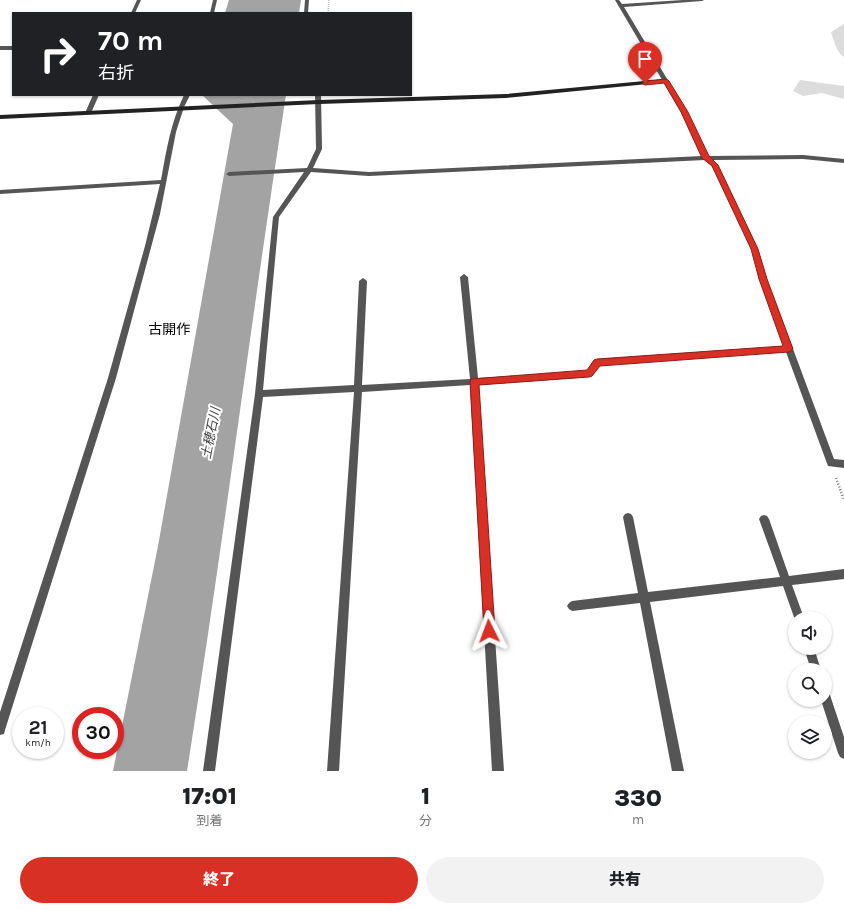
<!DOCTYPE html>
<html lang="ja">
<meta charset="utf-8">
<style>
:root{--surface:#fff;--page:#f2f2f2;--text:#202124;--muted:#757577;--accent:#d93025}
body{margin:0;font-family:Karla,"Noto Sans JP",sans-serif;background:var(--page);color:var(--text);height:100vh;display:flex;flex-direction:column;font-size:15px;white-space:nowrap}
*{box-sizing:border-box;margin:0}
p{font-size:13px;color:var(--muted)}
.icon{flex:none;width:22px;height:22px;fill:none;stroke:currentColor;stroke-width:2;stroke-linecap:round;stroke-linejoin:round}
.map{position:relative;height:771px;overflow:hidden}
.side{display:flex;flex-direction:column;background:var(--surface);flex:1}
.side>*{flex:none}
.top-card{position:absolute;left:12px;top:12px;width:400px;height:84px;border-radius:0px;box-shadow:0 1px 3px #0004;background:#202124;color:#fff;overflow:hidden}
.controls{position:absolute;left:788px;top:611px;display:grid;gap:8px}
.controls a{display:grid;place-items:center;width:44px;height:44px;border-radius:50%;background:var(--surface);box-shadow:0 1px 3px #0004;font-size:20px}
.speed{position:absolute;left:12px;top:707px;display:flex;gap:8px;font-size:20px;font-weight:700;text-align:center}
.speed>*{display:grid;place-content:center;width:52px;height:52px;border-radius:50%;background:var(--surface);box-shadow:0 1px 3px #0004;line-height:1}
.speed small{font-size:10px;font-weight:400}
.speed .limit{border:6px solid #d22;background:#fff;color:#111}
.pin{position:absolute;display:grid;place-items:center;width:34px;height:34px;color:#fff;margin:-41px -17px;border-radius:50% 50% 50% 0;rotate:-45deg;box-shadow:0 0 4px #0007}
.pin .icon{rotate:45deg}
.me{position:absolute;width:44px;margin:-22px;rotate:357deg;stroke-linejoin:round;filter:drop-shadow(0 0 3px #0008)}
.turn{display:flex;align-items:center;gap:14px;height:84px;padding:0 20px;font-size:18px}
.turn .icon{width:52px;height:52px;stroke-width:2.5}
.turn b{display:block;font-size:28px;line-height:34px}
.eta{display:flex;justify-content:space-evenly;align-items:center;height:68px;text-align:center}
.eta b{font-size:24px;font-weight:800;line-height:28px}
.cta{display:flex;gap:8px;margin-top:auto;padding:8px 20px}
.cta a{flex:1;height:46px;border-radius:24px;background:var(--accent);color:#fff;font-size:16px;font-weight:800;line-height:46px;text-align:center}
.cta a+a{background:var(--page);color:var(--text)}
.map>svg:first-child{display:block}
</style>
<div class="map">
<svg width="844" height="771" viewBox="0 0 844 771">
<rect width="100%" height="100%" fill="#fff"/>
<!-- green -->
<path fill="#dcdcdc" d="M 844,24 L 844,57 C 836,52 834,41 831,32 Z
M 800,80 L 844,86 L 844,99 L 822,93 L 803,96 L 793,91 Z"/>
<!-- water -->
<path fill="#a3a3a3" d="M 229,0 L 301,0 L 299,13 L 225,13 Z
M 202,95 L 286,95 C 251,320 223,546 187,771 L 113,771 L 158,546 L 233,124 Z"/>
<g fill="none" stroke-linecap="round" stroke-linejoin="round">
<!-- path-far1 -->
<path stroke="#777" stroke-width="1.5" stroke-dasharray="0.5 1.5" stroke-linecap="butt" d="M 328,13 L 329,0"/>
<!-- path -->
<path stroke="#777" stroke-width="2.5" stroke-dasharray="1 2" stroke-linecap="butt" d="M 836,478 L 844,500"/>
<!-- street -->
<path fill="#555" fill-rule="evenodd" d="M 137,0 L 141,0 L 135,13 L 131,13 Z
M 213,0 L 217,0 L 214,13 L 210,13 Z
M 305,0 L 309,0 L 308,13 L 304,13 Z
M 615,0 L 619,0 L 622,4 L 683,0 L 704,0 L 702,1 L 624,7 L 687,112 L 708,156 L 803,155 L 844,159 L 844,163 L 803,159 L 712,160 L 718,165 L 758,249 L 767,279 L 834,459 L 844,460 L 844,468 L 828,466 L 786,352 L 599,365 L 592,376 L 589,377 L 478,385 L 504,771 L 492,771 L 470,385 L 362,392 L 339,771 L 327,771 L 354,392 L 263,397 L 215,771 L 203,771 L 255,394 L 273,217 L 304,172 L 229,176 L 226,174 L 229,172 L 307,168 L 316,149 L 315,95 L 321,95 L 322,149 L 313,168 L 369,172 L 702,156 L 681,112 ZM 705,160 L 712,166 L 752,249 L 759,279 L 784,346 L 597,359 L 594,360 L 587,371 L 478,378 L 468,277 L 464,274 L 460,277 L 470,379 L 362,385 L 367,281 L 363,278 L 359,281 L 354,385 L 263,390 L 279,217 L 311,172 L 369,176 Z
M 0,46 L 13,46 L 13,50 L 0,50 Z
M 93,95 L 99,95 L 91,113 L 86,114 L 85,113 Z
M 184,95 L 190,95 L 184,107 L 176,132 L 160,214 L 116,378 L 5,730 L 4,734 L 0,735 L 0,712 L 108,378 L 145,246 L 160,184 L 0,194 L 0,190 L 161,180 C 166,151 171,122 184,95 Z
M 628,513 L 631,514 L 633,517 L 648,592 L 780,577 L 759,519 L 761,516 L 764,515 L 767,516 L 769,519 L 789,576 L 844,569 L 844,579 L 792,585 L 804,618 L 795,618 L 795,620 L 783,586 L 650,602 L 684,771 L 672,771 L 640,603 L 572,611 L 569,609 L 567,606 L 569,603 L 572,601 L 638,593 L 623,517 L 625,514 Z
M 804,648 L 814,648 L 821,670 L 811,670 Z
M 825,691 L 829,692 L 844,737 L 844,759 L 840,757 L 838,753 L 821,700 L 825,700 Z"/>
<!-- secondary -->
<path fill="#222" fill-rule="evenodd" d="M 666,79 L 668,80 L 668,82 L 506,98 L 319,104 L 0,119 L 0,115 L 319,100 L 506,94 Z"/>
</g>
<!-- route -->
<path fill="#d93025" stroke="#8d1f18" d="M 666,79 L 669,81 L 688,112 L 709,156 L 718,165 L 758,249 L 767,279 L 793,349 L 789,352 L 600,366 L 592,376 L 589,377 L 479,385 L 495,631 L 493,635 L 489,637 L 485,635 L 484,631 L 470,382 L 471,379 L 587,370 L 594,360 L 597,359 L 783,346 L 759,279 L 751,249 L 712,166 L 702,158 L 681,112 L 664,83 L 645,85 L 642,83 L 645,81 Z"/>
<g text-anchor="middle" stroke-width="4" stroke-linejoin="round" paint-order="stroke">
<!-- water labels -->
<g font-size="13" font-style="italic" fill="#444" stroke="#fff">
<text transform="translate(210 433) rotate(-79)" y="5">土穂石川</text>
</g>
<!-- quarter labels -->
<g font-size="14" fill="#000" stroke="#fff">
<text x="169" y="334">古開作</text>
</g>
</g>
</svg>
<div class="controls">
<a><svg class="icon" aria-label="sound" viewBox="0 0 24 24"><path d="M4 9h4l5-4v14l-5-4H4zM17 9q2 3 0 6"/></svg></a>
<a><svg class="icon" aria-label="search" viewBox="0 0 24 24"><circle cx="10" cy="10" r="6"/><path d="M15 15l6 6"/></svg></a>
<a><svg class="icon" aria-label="layers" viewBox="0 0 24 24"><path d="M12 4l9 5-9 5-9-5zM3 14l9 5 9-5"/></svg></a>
</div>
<div class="speed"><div>21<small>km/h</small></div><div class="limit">30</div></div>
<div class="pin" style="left:645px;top:83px;background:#d93025"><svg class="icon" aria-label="arrive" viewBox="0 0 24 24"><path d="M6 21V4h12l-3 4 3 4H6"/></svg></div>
<svg class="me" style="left:489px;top:631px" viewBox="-20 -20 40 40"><path d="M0-17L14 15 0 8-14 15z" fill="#d93025" stroke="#fff" stroke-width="4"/></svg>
<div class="top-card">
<div class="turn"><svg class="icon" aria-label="right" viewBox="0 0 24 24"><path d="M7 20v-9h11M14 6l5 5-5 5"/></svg><div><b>70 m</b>右折</div></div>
</div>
</div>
<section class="side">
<div class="eta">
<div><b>17:01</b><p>到着</p></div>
<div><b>1</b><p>分</p></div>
<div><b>330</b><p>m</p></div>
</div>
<div class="cta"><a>終了</a><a>共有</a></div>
</section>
